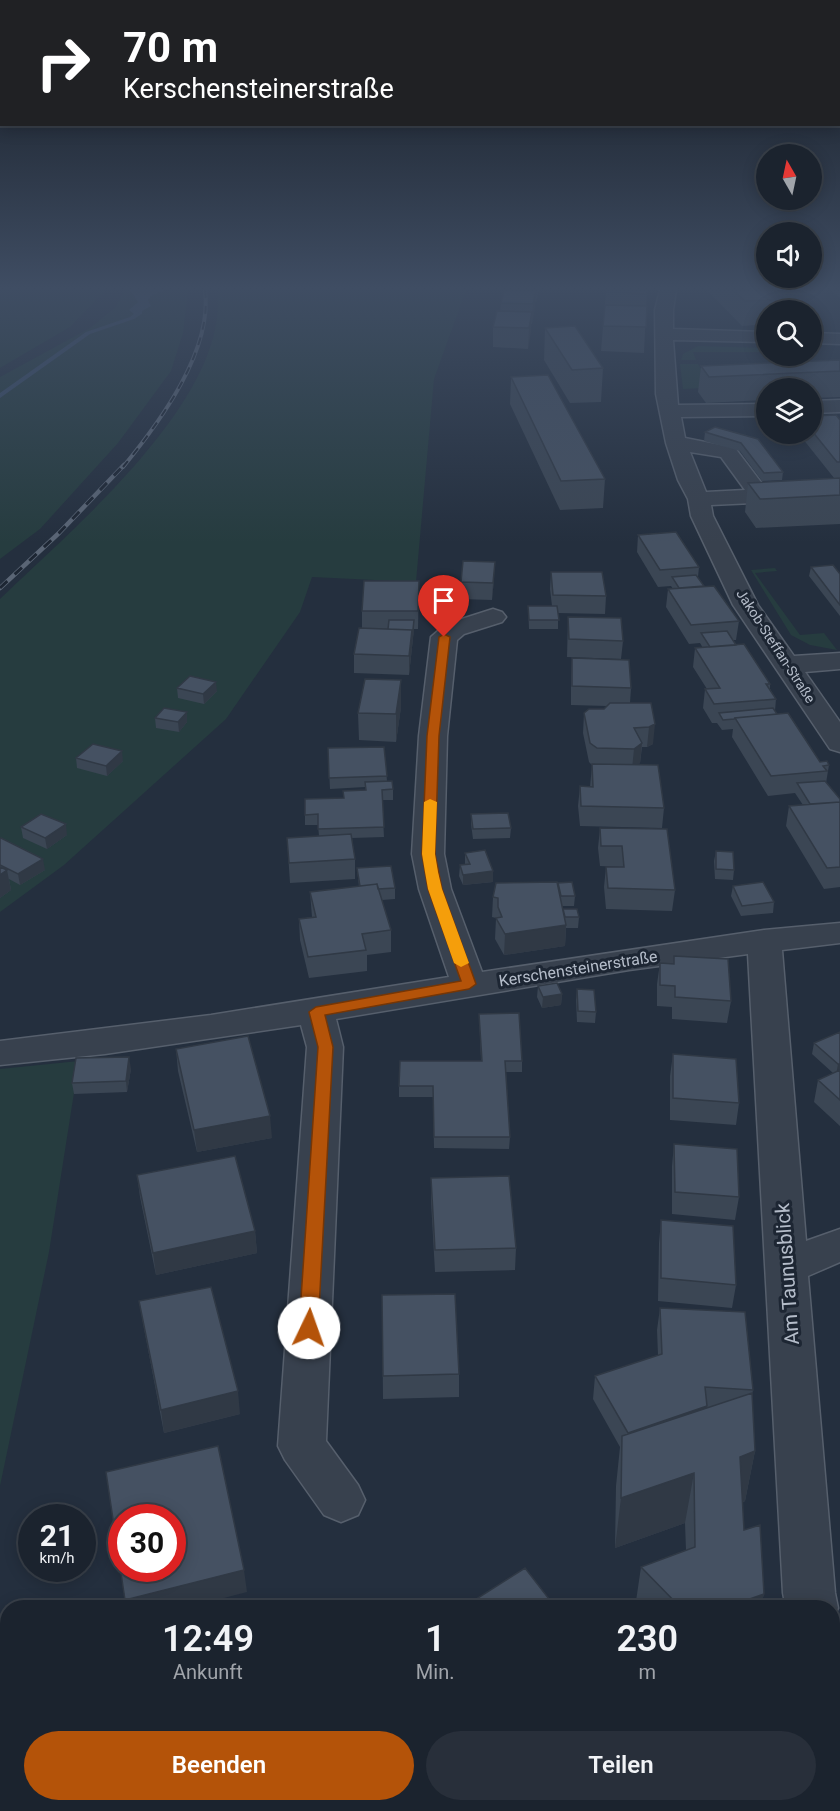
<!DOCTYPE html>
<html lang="de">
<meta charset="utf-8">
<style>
:root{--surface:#1b232e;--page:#282f3a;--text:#f1f3f6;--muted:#a0a4aa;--line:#39404a;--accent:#b45309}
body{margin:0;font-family:Roboto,sans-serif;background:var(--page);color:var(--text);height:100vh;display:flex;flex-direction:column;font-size:22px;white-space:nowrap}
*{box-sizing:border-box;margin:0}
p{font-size:20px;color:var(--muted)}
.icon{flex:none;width:33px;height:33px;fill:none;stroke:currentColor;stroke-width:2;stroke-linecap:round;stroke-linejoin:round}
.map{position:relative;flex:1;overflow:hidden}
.panel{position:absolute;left:0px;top:1600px;width:840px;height:212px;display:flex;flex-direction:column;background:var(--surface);border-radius:24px 24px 0 0;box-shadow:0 3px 15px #0003,0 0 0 2px var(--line)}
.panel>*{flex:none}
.banner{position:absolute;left:0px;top:0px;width:840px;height:126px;box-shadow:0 3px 15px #0003,0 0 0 2px var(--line);background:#202124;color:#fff;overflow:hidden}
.needle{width:39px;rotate:351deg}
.fabs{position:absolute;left:756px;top:144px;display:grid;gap:12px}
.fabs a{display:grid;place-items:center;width:66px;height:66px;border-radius:50%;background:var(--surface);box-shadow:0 3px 15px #0003,0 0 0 2px var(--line);font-size:30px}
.speed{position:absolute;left:18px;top:1504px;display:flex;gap:12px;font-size:30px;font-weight:700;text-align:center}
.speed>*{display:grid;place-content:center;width:78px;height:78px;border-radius:50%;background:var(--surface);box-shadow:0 3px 15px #0003,0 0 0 2px var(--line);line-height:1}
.speed small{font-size:15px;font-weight:400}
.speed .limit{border:9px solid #d22;background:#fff;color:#111}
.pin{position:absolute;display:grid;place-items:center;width:51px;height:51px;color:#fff;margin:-62px -26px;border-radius:50% 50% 50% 0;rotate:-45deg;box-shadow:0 0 6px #0007}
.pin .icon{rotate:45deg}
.me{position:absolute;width:66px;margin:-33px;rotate:3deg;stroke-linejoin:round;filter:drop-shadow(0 0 4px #0008)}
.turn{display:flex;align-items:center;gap:21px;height:126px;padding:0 24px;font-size:27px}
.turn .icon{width:78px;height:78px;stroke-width:2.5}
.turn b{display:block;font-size:42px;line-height:51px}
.eta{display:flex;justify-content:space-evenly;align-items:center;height:102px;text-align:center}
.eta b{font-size:36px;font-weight:600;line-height:42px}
.action{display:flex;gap:12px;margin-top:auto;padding:12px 24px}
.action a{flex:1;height:69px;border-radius:36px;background:var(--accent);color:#fff;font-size:24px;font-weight:600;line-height:69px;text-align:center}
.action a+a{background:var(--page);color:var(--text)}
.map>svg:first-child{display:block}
</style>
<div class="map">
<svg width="840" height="1811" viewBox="0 0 840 1811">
<rect width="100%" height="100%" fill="#242f3e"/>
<!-- green -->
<path fill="#263c3f" d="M 0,290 L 106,290 L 70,327 L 0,368 Z
M 124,290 L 130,290 L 138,302 L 129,311 L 134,314 L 132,317 C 143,310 144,301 151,296 C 161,288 176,290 188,290 L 183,333 L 171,371 L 118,443 L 40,529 L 0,559 L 0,377 L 90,328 L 116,307 Z
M 217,290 L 466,290 L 434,379 L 416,582 L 312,577 L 300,612 L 226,719 L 64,865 L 0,912 L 0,599 C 71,530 231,398 217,290 Z
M 698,346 L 766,348 L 766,352 L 693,352 L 696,360 L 681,360 L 683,354 Z
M 680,364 L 698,364 L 701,369 L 830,382 L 683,389 Z
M 775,568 L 777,571 L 755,573 L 800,635 L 824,633 L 837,650 L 810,645 L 791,635 L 751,570 Z
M 79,1061 L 49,1252 L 0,1486 L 0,1069 Z"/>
<!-- water -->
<path fill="#394c67" d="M 130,290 L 165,290 L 151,296 L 148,300 L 151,306 L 142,311 L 142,314 L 132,318 L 134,314 L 129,310 L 138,302 Z"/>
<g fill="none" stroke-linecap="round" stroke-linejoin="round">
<!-- stream -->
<path fill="#394c67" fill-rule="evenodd" d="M 141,290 L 147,290 L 148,305 L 141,310 L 140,315 L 134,319 L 90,334 L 0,398 L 0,393 L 86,332 L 130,317 L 135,313 L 136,308 L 142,304 Z"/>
<!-- minor casing -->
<g stroke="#565f6c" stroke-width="3">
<path id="minor" d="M 660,290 L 676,290 L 673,310 L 673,329 L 766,332 L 766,342 L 673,340 L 678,405 L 766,404 L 766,416 L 681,417 L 685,438 L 735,448 L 766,489 L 840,485 L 840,499 L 711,505 L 713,516 L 758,605 L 794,656 L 840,653 L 840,669 L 805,672 L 840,722 L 840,752 L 830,749 L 733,605 L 691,516 L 688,499 L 678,480 L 666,443 L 656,394 L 655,310 ZM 690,452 L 721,457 L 745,490 L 706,492 Z
M 812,333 L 840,334 L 840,344 L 812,343 Z
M 840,400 L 840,412 L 812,413 L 812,401 Z
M 493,609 L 502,612 L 506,617 L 502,622 L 464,634 L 457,640 L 447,736 L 444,854 L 451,889 L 482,972 L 764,930 L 840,923 L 840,943 L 782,950 L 806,1241 L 840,1229 L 840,1262 L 808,1276 L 835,1593 L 838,1608 L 832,1620 L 832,1608 L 786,1608 L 783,1593 L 748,954 L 629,970 L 336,1019 L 343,1047 L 326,1441 L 358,1485 L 365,1500 L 358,1515 L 341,1522 L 324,1515 L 285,1460 L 278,1446 L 307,1047 L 301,1025 L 105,1054 L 0,1065 L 0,1041 L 211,1015 L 449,977 L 419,889 L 412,854 L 419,736 L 431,637 L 446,624 Z
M 832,1650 L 840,1653 L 840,1761 L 832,1763 Z
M 565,1804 L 637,1804 L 634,1811 L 563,1811 Z"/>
</g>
<!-- minor -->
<use href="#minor" fill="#38414e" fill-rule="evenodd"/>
<!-- rail-far1 casing -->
<g stroke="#5a6575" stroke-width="4">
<path id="rail-far1" d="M 123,467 C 159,423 213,351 205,290"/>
</g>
<!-- rail casing -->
<g stroke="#5a6575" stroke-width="4.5">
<path id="rail" d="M 0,588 L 59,533 L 124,465"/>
</g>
<!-- rail-far1 -->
<use href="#rail-far1" stroke="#1d2633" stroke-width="2" stroke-dasharray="8" stroke-linecap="butt"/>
<!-- rail -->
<use href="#rail" stroke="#1d2633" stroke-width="3" stroke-dasharray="10" stroke-linecap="butt"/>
</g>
<!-- wall -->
<path fill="#3b4654" d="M 504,290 L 539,290 L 536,302 L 535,302 L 532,324 L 531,324 L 528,349 L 493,347 L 493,327 L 500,311 L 501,303 Z
M 606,290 L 647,290 L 644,353 L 601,351 Z
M 707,290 L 764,290 L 775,300 L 773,310 L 766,310 L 766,324 L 742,326 Z
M 773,290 L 817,290 L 817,294 L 781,296 Z
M 833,290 L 840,290 L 840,298 L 832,291 Z
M 545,328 L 603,368 L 601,402 L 570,403 L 544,360 Z
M 840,360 L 840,397 L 812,398 L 812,388 L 766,388 L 766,400 L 706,403 L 698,392 L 701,366 Z
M 511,377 L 605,479 L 603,508 L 560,510 L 510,404 Z
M 812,416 L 840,420 L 840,524 L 756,528 L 745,512 L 748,483 L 834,478 L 799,434 L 812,434 Z
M 705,432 L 758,439 L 783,472 L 782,480 L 762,481 L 740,451 L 704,441 Z
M 638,535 L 699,567 L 698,577 L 704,586 L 739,621 L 736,640 L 733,640 L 770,684 L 770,689 L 776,699 L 775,711 L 820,762 L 829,765 L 826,783 L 840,799 L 840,887 L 824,889 L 786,826 L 789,806 L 803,805 L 795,793 L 768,796 L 732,737 L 733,729 L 722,730 L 717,723 L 712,723 L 703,708 L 705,689 L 707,689 L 693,667 L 695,648 L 703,648 L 700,643 L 689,644 L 666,607 L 668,589 L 673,589 L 671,586 L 658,587 L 637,552 Z
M 811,567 L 840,574 L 840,616 L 809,576 Z
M 551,572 L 606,596 L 605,614 L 558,613 L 558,629 L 529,629 L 528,606 L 552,606 L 550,589 Z
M 494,579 L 492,600 L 460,599 L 461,582 Z
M 419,581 L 418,629 L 414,629 L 409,675 L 354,673 L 354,654 L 362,628 L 362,611 Z
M 568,617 L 623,641 L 621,659 L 567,657 Z
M 572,658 L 631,688 L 630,703 L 651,703 L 653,744 L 647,747 L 642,747 L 640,763 L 637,765 L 664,808 L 662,828 L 580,826 L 578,806 L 580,786 L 590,787 L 592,765 L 589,762 L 583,733 L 584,713 L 604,709 L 607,706 L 571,705 L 571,676 Z
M 177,688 L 217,691 L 204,704 L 178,698 Z
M 401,707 L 396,742 L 359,740 L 358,713 Z
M 187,712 L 187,722 L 179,732 L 156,728 L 155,718 Z
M 384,747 L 387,781 L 393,789 L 393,800 L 382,800 L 384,837 L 352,838 L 355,859 L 355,879 L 290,883 L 287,838 L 319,836 L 318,825 L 305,825 L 305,815 L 344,798 L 365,790 L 365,787 L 330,789 L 328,748 Z
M 76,758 L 123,761 L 107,776 L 77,768 Z
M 471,814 L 511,828 L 510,838 L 473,839 L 471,824 Z
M 21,827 L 67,835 L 47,849 L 23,838 Z
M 600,828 L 675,890 L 672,911 L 606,909 L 604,887 L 606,867 L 620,867 L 600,866 L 598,848 Z
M 0,839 L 45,870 L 20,885 L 9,879 L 11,890 L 0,898 Z
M 716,851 L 734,870 L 733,880 L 715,879 L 714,861 Z
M 465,853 L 493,871 L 493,882 L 463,885 L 459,876 L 460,865 L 465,864 Z
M 357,868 L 395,888 L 395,899 L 382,900 L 391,930 L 391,952 L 367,955 L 367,971 L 309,978 L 300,940 L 299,919 L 312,917 L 310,892 L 359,887 Z
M 733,886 L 774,902 L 773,913 L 741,916 L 731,896 Z
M 575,896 L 574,906 L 562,906 L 563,909 L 579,917 L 578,928 L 566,928 L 565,946 L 504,955 L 495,939 L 496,918 L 492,917 L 493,897 Z
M 674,956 L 731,1001 L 727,1023 L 672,1019 L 672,1007 L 657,1006 L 657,984 L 660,963 L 673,964 Z
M 538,986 L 562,994 L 561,1005 L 542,1008 L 537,997 Z
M 577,989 L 596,1012 L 595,1023 L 577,1022 L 576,1000 Z
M 479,1014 L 522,1061 L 522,1072 L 506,1072 L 510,1137 L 509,1149 L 434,1148 L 433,1097 L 399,1097 L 399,1086 L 481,1061 Z
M 840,1032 L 840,1126 L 814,1102 L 818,1080 L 833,1073 L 812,1054 L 814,1043 Z
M 176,1049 L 272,1138 L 197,1152 L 178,1071 Z
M 673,1054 L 739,1103 L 736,1125 L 670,1120 L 670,1076 Z
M 131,1069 L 127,1092 L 74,1094 L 72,1083 Z
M 674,1144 L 739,1197 L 735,1220 L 672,1214 L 672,1166 Z
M 137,1175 L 255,1231 L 257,1253 L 156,1275 L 140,1197 Z
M 431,1178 L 516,1248 L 515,1270 L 435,1272 L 431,1201 Z
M 661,1220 L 736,1285 L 732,1308 L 658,1301 L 659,1243 Z
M 382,1295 L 459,1374 L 459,1397 L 383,1399 Z
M 139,1301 L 240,1414 L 164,1433 L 143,1323 Z
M 660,1308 L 753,1390 L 752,1395 L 755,1451 L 745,1501 L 742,1503 L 744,1530 L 764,1594 L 760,1608 L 635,1608 L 641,1567 L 686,1550 L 685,1523 L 615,1548 L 616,1486 L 620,1447 L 593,1399 L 595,1376 L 658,1355 L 657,1330 Z
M 231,1804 L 343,1804 L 334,1811 L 235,1811 Z"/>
<!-- shaded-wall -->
<path fill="#303945" d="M 536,290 L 535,309 L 532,324 L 533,304 Z
M 532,312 L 531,332 L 528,349 L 529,328 Z
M 495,562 L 494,579 L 492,600 L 493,583 Z
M 414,620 L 414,629 L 409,675 L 409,656 L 412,630 Z
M 401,680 L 401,707 L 396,742 L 396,714 Z
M 216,682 L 217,691 L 204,704 L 203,694 Z
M 187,712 L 187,722 L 179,732 L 178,722 Z
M 655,724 L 653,744 L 647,747 L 649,727 Z
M 642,743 L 640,763 L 632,769 L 634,749 Z
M 122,751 L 123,761 L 107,776 L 106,766 Z
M 66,824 L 67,835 L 47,849 L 45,838 Z
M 43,859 L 45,870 L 20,885 L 18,874 Z
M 7,870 L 11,890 L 0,898 L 0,875 Z
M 493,871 L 493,882 L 463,885 L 463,875 Z
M 566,925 L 565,946 L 504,955 L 505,934 Z
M 562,994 L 561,1005 L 542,1008 L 543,997 Z
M 129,1057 L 131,1069 L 127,1092 L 126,1081 Z
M 838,1064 L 840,1064 L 840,1074 L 836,1075 Z
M 270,1116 L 272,1138 L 197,1152 L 194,1130 Z
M 255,1231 L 257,1253 L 156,1275 L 153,1253 Z
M 238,1391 L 240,1414 L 164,1433 L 161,1410 Z
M 707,1406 L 703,1428 L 628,1433 Z
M 755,1451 L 745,1501 L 730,1507 L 740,1457 Z
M 694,1473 L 685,1523 L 615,1548 L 621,1498 Z
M 244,1570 L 247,1592 L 185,1608 L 127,1608 L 125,1600 Z
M 764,1594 L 760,1608 L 724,1608 Z
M 300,1804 L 343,1804 L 334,1811 L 291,1811 Z"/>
<!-- building -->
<path fill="#455162" stroke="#303945" stroke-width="1.5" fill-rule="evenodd" d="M 504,290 L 536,290 L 533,304 L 501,303 Z
M 606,290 L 647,290 L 647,294 L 606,292 Z
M 733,290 L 764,290 L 775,300 L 745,301 Z
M 605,305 L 647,306 L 646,327 L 603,326 Z
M 497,311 L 532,312 L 529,328 L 493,327 Z
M 575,326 L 603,368 L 572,370 L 545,328 Z
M 840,360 L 840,371 L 709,377 L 701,366 Z
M 548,375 L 605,479 L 561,481 L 511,377 Z
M 836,415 L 840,420 L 840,462 L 837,462 L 812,431 L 812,416 Z
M 715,427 L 758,439 L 783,472 L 764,473 L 741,443 L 705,432 Z
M 840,478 L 840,495 L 760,499 L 748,483 Z
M 676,532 L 699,567 L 660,570 L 638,535 Z
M 463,561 L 495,562 L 493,583 L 461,582 Z
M 833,565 L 840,574 L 840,605 L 811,567 Z
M 551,572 L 602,572 L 606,596 L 553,595 Z
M 696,575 L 704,586 L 679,588 L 672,577 Z
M 364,581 L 419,581 L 418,611 L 362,611 Z
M 714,586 L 739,621 L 691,625 L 668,589 Z
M 528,606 L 557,606 L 559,620 L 529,620 Z
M 568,617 L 621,618 L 623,641 L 569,639 Z
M 389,620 L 414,620 L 412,639 L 412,630 L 388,629 Z
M 359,628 L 412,630 L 409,656 L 354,654 Z
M 727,631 L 736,645 L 710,647 L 701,633 Z
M 744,644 L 770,684 L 766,684 L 776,699 L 714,704 L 705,689 L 720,688 L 695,648 Z
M 572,658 L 629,660 L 631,688 L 572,686 Z
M 190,676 L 216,682 L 203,694 L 177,688 Z
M 365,679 L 401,680 L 396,714 L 358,713 Z
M 610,703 L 651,703 L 655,724 L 649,727 L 634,728 L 642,743 L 634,749 L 597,748 L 590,743 L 584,713 L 589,709 L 604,709 Z
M 164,708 L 187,712 L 178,722 L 155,718 Z
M 773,708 L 777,714 L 735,718 L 734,719 L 723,720 L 719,713 Z
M 788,713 L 820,762 L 827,761 L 829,765 L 823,766 L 827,771 L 771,776 L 735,718 Z
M 93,744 L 122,751 L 106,766 L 76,758 Z
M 384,747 L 387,776 L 329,778 L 328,748 Z
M 592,764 L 658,765 L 664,808 L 581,806 L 580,786 L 593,787 Z
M 392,781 L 393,789 L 382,790 L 384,827 L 318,829 L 318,814 L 305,815 L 305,799 L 344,798 L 343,791 L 366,790 L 365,782 Z
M 825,781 L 840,799 L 840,802 L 810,804 L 797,783 Z
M 840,802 L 840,867 L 827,868 L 789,806 Z
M 508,813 L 511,828 L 473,829 L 471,814 Z
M 41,814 L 66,824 L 45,838 L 21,827 Z
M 600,828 L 667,829 L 675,890 L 608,888 L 606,867 L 624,867 L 622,846 L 601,846 Z
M 351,834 L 355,859 L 289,863 L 287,838 Z
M 1,838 L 43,859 L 18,874 L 0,865 L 0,839 Z
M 485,850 L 493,871 L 463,875 L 460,865 L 470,864 L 465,853 Z
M 716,851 L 733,852 L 734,870 L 716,869 Z
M 391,866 L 395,888 L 378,889 L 377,884 L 360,886 L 357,868 Z
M 0,867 L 7,870 L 0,875 Z
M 557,882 L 566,925 L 505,934 L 496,918 L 502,917 L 498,907 L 498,898 L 493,897 L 496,883 Z
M 572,882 L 575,896 L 561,896 L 558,883 Z
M 763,882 L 774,902 L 742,906 L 733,886 Z
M 377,884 L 391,930 L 362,934 L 366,950 L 308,957 L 299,919 L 316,917 L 310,892 Z
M 563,909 L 577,909 L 579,917 L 565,917 Z
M 674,956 L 728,959 L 731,1001 L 675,997 L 675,986 L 660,985 L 660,963 L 674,964 Z
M 557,983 L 562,994 L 543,997 L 538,986 Z
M 577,989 L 594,990 L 596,1012 L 578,1011 Z
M 519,1013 L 522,1061 L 505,1061 L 510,1137 L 434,1137 L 433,1086 L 399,1086 L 400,1061 L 482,1061 L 479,1014 Z
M 840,1032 L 840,1064 L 838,1064 L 814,1043 Z
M 248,1036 L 270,1116 L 194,1130 L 176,1049 Z
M 673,1054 L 736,1059 L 739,1103 L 673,1098 Z
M 129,1057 L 126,1081 L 72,1083 L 76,1058 Z
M 840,1070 L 840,1100 L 818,1080 Z
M 674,1144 L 737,1149 L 739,1197 L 675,1192 Z
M 235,1156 L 255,1231 L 153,1253 L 137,1175 Z
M 509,1176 L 516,1248 L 435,1250 L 431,1178 Z
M 661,1220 L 733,1226 L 736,1285 L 661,1278 Z
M 211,1287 L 238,1391 L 161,1410 L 139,1301 Z
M 455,1294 L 459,1374 L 383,1376 L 382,1295 Z
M 660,1308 L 745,1312 L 753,1390 L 705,1387 L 707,1406 L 628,1433 L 595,1376 L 662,1354 Z
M 752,1393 L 755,1451 L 740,1457 L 744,1530 L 760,1525 L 764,1594 L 724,1608 L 681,1608 L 641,1567 L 695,1547 L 694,1473 L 621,1498 L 622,1436 Z
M 218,1446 L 244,1570 L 125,1600 L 106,1472 ZM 122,1518 L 172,1518 L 172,1569 L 122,1569 Z
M 525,1568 L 556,1608 L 462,1608 Z
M 85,1804 L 125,1804 L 129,1811 L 75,1811 Z
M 246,1804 L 300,1804 L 291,1811 L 250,1811 Z"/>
<!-- sky -->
<linearGradient id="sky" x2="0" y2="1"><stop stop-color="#141a22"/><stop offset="0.53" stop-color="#3f4d63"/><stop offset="1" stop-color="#3f4d63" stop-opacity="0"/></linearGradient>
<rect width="840" height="543" fill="url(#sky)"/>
<!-- route -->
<path fill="#b45309" stroke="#753606" stroke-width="1.5" d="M 444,634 L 450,637 L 439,736 L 435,854 L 442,889 L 476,984 L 469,989 L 325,1015 L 333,1047 L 318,1328 L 315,1334 L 309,1336 L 302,1334 L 299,1328 L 318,1047 L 309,1012 L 316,1007 L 461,981 L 428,889 L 422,854 L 427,736 L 439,637 Z"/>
<!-- slow -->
<path fill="#f59e0b" d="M 430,799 L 437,802 L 435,854 L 438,872 L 442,889 L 469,963 L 461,967 L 454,963 L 428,889 L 425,872 L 422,854 L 424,802 Z"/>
<g text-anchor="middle" stroke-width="6" stroke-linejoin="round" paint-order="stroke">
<!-- far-street labels -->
<g font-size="14" fill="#b4bcc9" stroke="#1d2633">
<text transform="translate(776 646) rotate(57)" y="5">Jakob-Steffan-Straße</text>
</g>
<!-- street labels -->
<g font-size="16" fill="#b4bcc9" stroke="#1d2633">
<text transform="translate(578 968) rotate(-9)" y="6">Kerschensteinerstraße</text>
</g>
<!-- near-street labels -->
<g font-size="20" fill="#b4bcc9" stroke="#1d2633">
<text transform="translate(787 1274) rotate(-94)" y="7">Am Taunusblick</text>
</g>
</g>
</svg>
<div class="fabs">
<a><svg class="needle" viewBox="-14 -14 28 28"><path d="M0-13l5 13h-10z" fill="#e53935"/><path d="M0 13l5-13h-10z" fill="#a0a4aa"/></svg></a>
<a><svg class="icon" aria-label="sound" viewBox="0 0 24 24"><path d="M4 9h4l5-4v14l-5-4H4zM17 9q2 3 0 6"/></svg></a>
<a><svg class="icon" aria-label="search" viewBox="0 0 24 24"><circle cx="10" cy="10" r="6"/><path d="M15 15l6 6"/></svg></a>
<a><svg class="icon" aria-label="layers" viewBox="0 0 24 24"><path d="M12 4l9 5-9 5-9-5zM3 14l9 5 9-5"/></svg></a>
</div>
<div class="speed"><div>21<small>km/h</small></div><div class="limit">30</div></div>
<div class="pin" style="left:444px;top:637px;background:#d93025"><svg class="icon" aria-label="arrive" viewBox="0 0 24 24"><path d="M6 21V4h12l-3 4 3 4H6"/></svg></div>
<svg class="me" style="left:309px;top:1328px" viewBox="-20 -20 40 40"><circle r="19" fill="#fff"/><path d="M0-13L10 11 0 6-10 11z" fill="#b45309"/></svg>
<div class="banner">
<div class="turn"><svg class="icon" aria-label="right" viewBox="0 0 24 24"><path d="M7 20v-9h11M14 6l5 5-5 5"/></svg><div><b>70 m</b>Kerschensteinerstraße</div></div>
</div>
<section class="panel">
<div class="eta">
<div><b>12:49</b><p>Ankunft</p></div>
<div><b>1</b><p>Min.</p></div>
<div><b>230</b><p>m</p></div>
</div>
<div class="action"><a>Beenden</a><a>Teilen</a></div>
</section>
</div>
